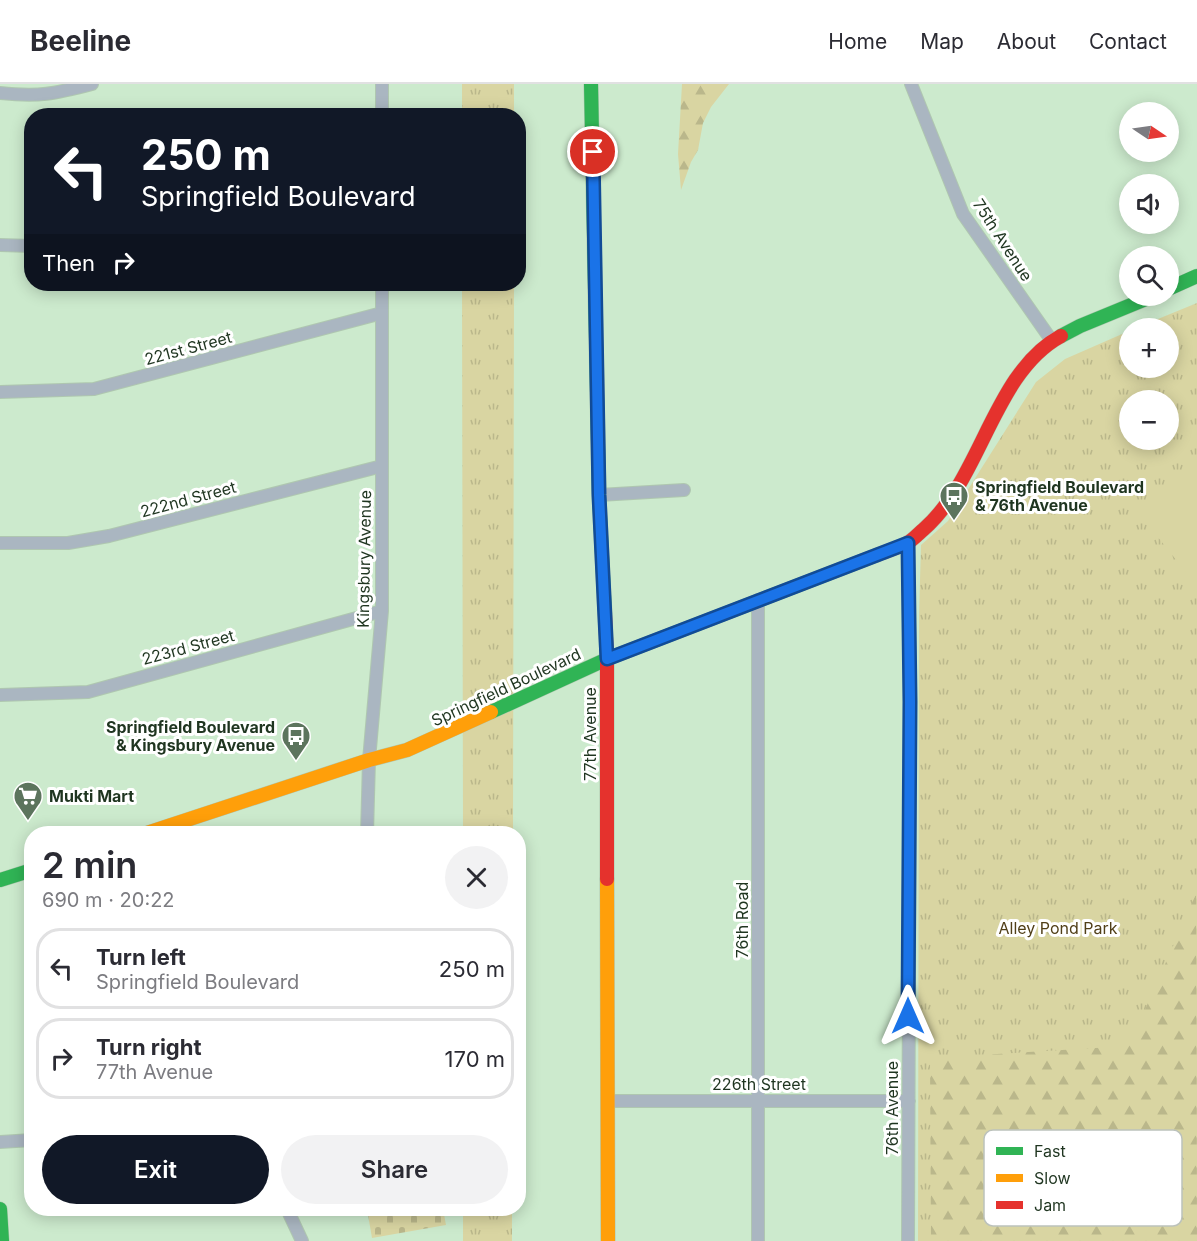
<!DOCTYPE html>
<meta charset="utf-8">
<style>
:root{--surface:#fff;--page:#f2f2f3;--text:#2b2b33;--muted:#7c7c81;--line:#e1e1e2;--accent:#111827}
body{margin:0;font-family:Inter,sans-serif;background:var(--page);color:var(--text);height:100vh;display:flex;flex-direction:column;font-size:22px;white-space:nowrap}
*{box-sizing:border-box;margin:0}
p{font-size:20px;color:var(--muted)}
.icon{flex:none;width:33px;height:33px;fill:none;stroke:currentColor;stroke-width:2;stroke-linecap:round;stroke-linejoin:round}
.map{position:relative;flex:1;overflow:hidden}
.sheet{position:absolute;left:24px;top:742px;width:502px;height:390px;display:flex;flex-direction:column;background:var(--surface);border-radius:24px;box-shadow:0 3px 15px #0003}
.sheet>*{flex:none}
.hud{position:absolute;left:24px;top:24px;width:502px;height:183px;border-radius:24px;box-shadow:0 3px 15px #0003;background:#111827;color:#fff;overflow:hidden}
.needle{width:39px;rotate:103deg}
.buttons{position:absolute;left:1119px;top:18px;display:grid;gap:12px}
.buttons a{display:grid;place-items:center;width:60px;height:60px;border-radius:50%;background:var(--surface);box-shadow:0 3px 15px #0003;font-size:30px}
.pin{position:absolute;display:grid;place-items:center;width:51px;height:51px;color:#fff;margin:-26px;border:3px solid #fff;border-radius:50%;box-shadow:0 2px 6px #0007}
.me{position:absolute;width:66px;margin:-33px;rotate:0deg;stroke-linejoin:round;filter:drop-shadow(0 0 4px #0008)}
.turn{display:flex;align-items:center;gap:21px;height:126px;padding:0 18px;font-size:27px}
.turn .icon{width:78px;height:78px;stroke-width:2.5}
.turn b{display:block;font-size:42px;line-height:51px}
.then{display:flex;align-items:center;height:57px;padding:0 18px;background:#0003;gap:12px;font-size:22px}
.round{display:grid;place-items:center;flex:none;width:63px;height:63px;border-radius:32px;background:var(--page)}
.headline{display:flex;align-items:center;justify-content:space-between;height:102px;padding:0 18px}
h1{font-size:36px;font-weight:600;line-height:45px}
.primary-button{display:flex;gap:12px;margin-top:auto;padding:12px 18px}
.primary-button a{flex:1;height:69px;border-radius:36px;background:var(--accent);color:#fff;font-size:24px;font-weight:600;line-height:69px;text-align:center}
.primary-button a+a{background:var(--page);color:var(--text)}
ul{padding:0;list-style:none}
li{display:flex;align-items:center;gap:18px;height:81px;margin:0 12px 9px;padding:0 6px;border:3px solid var(--line);border-radius:24px}
li div{flex:1}
li b{display:block;font-size:22px}
li em{font-style:normal}
header{display:flex;align-items:center;gap:36px;box-sizing:border-box;height:84px;padding:0 30px;background:var(--surface);border-bottom:2px solid var(--line)}
header strong{font-size:28px}
nav{display:flex;gap:33px;margin-inline-start:auto;font-size:21px}
.map>svg:first-child{display:block}
</style>
<header>
<strong>Beeline</strong>
<nav><a>Home</a><a>Map</a><a>About</a><a>Contact</a></nav>
</header>
<div class="map">
<svg width="1197" height="1157" viewBox="0 0 1197 1157">
<defs>
<pattern id="grass-tufts" width="24" height="20" patternUnits="userSpaceOnUse" patternTransform="scale(1.5)"><rect width="24" height="20" fill="#d9d5a2"/><path d="M3 7l-1-3M5 7V3M7 7l1-3M15 17l-1-3M17 17v-4M19 17l1-3" fill="none" stroke="#bab78b"/></pattern>
<pattern id="forest-firs" width="22" height="20" patternUnits="userSpaceOnUse" patternTransform="scale(1.5)"><rect width="22" height="20" fill="#d9d5a2"/><path d="M5 1l3.5 6h-7zM16 11l3.5 6h-7z" fill="#bab78b"/></pattern>
<pattern id="cemetery-stones" width="16" height="16" patternUnits="userSpaceOnUse" patternTransform="scale(1.5)"><rect width="16" height="16" fill="#d9d5a2"/><path d="M2 7V4a2 2 0 0 1 4 0v3zM10 15v-3a2 2 0 0 1 4 0v3z" fill="#bab78b"/></pattern>
</defs>
<rect width="100%" height="100%" fill="#cceacd"/>
<!-- grass -->
<path fill="url(#grass-tufts)" fill-rule="evenodd" d="M 462,0 L 514,0 L 514,31 L 462,31 Z
M 462,200 L 514,200 L 513,750 L 463,750 Z
M 1197,219 L 1197,1157 L 918,1157 L 919,531 L 921,461 L 948,437 L 1036,298 L 1065,275 L 1129,247 L 1130,284 L 1168,284 L 1168,244 L 1136,244 ZM 1130,316 L 1168,316 L 1168,356 L 1130,356 Z
M 463,1125 L 512,1125 L 512,1157 L 463,1157 Z"/>
<!-- forest -->
<path fill="url(#forest-firs)" d="M 682,0 L 729,0 L 711,23 L 703,39 L 698,66 L 691,78 L 681,106 L 678,70 Z
M 1196,810 L 1197,1157 L 931,1157 L 930,974 L 1129,962 Z"/>
<!-- cemetery -->
<path fill="url(#cemetery-stones)" d="M 367,1125 L 443,1125 L 446,1141 L 372,1154 Z"/>
<!-- pitch -->
<path fill="#d9d5a2" d="M 1197,374 L 1197,502 L 1137,427 Z"/>
<g fill="none" stroke-linecap="round" stroke-linejoin="round">
<!-- street casing -->
<g stroke="#afc7b0" stroke-width="14">
<path id="street" d="M 911,0 L 963,130 L 1052,257
M 0,9 C 39,13 54,10 92,0
M 382,32 L 382,0
M 0,161 L 32,162
M 0,308 L 94,305 L 382,229
M 599,411 L 684,406
M 0,459 L 68,459 L 109,452 L 382,382
M 758,516 L 758,1157
M 0,611 L 88,608 L 382,527
M 367,750 L 369,676 L 382,527 L 382,200
M 608,1017 L 909,1017
M 0,1058 L 32,1056
M 287,1125 L 302,1157
M 908,1157 L 910,618 L 908,459"/>
</g>
<!-- fast casing -->
<g stroke="#afc7b0" stroke-width="15">
<path id="fast" d="M 591,0 L 599,411 L 605,530
M 1168,205 L 1197,192
M 1061,252 L 1080,242 L 1153,212
M 491,628 L 607,575 L 877,471
M 0,796 L 32,786
M 0,1125 L 2,1157"/>
</g>
<!-- slow casing -->
<g stroke="#afc7b0" stroke-width="15">
<path id="slow" d="M 144,750 L 369,676 L 407,666 L 491,628
M 607,795 L 608,1157"/>
</g>
<!-- jam casing -->
<g stroke="#afc7b0" stroke-width="15">
<path id="jam" d="M 877,471 C 887,467 898,464 907,459 C 913,456 919,449 924,445 C 982,394 993,289 1061,252
M 605,530 L 607,575 L 607,795"/>
</g>
<!-- street -->
<use href="#street" stroke="#aab6c1" stroke-width="12"/>
<!-- fast -->
<use href="#fast" stroke="#30b455" stroke-width="14"/>
<!-- slow -->
<use href="#slow" stroke="#ff9f0a" stroke-width="14"/>
<!-- jam -->
<use href="#jam" stroke="#e5322d" stroke-width="14"/>
</g>
<g fill="none" stroke-linecap="round" stroke-linejoin="round">
<!-- route casing -->
<g stroke="#114b97" stroke-width="15">
<path id="route" d="M 593,68 L 599,411 L 607,575 L 908,459 L 910,618 L 908,932"/>
</g>
<!-- route -->
<use href="#route" stroke="#1a73e8" stroke-width="10"/>
</g>
<!-- icons -->
<defs>
<g id="bus-pin" transform="scale(1.5)"><path d="M0 17L-7.5 6A9.5 9.5 0 1 1 7.5 6Z" fill="#5c745d" stroke="#fff"/><path d="M-5-6H5V4H4V6H2V4H-2V6H-4V4H-5ZM-3.5-4V0h7V-4ZM-3.5 1.2v1.5H-2V1.2ZM2 1.2v1.5H3.5V1.2Z" fill="#fff"/></g>
<g id="supermarket-pin" transform="scale(1.5)"><path d="M0 17L-7.5 6A9.5 9.5 0 1 1 7.5 6Z" fill="#5c745d" stroke="#fff"/><path d="M-6-5.5h2.5l.6 2H6L4.5 2H-2.5L-4.4-4H-6ZM-1.5 3.2a1.3 1.3 0 1 0 .1 0ZM3 3.2a1.3 1.3 0 1 0 .1 0Z" fill="#fff"/></g>
</defs>
<g fill-rule="evenodd">
<use href="#bus-pin" x="954" y="412"/>
<use href="#bus-pin" x="296" y="652"/>
<use href="#supermarket-pin" x="28" y="712"/>
</g>
<g text-anchor="middle" stroke-width="6" stroke-linejoin="round" paint-order="stroke">
<!-- street labels -->
<g font-size="16" fill="#1f3520" stroke="#fff">
<text transform="translate(1003 156) rotate(57)" y="6">75th Avenue</text>
<text transform="translate(188 264) rotate(-15)" y="6">221st Street</text>
<text transform="translate(188 415) rotate(-15)" y="6">222nd Street</text>
<text transform="translate(364 475) rotate(-89)" y="6">Kingsbury Avenue</text>
<text transform="translate(188 563) rotate(-15)" y="6">223rd Street</text>
<text transform="translate(506 603) rotate(-25)" y="6">Springfield Boulevard</text>
<text transform="translate(590 650) rotate(-90)" y="6">77th Avenue</text>
<text transform="translate(742 836) rotate(-90)" y="6">76th Road</text>
<text x="759" y="1006">226th Street</text>
<text transform="translate(892 1024) rotate(-90)" y="6">76th Avenue</text>
</g>
<!-- poi labels -->
<g font-size="16" font-weight="bold" fill="#1f3520" stroke="#fff" text-anchor="start">
<text x="975" y="409">Springfield Boulevard<tspan x="975" dy="18">&amp; 76th Avenue</tspan></text>
<text x="275" y="649" text-anchor="end">Springfield Boulevard<tspan x="275" dy="18">&amp; Kingsbury Avenue</tspan></text>
<text x="49" y="718">Mukti Mart</text>
</g>
<!-- park labels -->
<g font-size="16" fill="#513f18" stroke="#fff">
<text x="1058" y="850">Alley Pond Park</text>
</g>
</g>
<!-- legend -->
<rect x="984" y="1046" width="198" height="96" rx="9" fill="#fff" stroke="#bcc2bc" stroke-width="1.5"/>
<rect x="996" y="1063" width="27" height="8" fill="#30b455"/>
<rect x="996" y="1090" width="27" height="8" fill="#ff9f0a"/>
<rect x="996" y="1117" width="27" height="8" fill="#e5322d"/>
<g font-size="16" fill="#1f3520">
<text x="1034" y="1073">Fast</text>
<text x="1034" y="1100">Slow</text>
<text x="1034" y="1127">Jam</text>
</g>
</svg>
<div class="buttons">
<a><svg class="needle" viewBox="-14 -14 28 28"><path d="M0-13l5 13h-10z" fill="#e53935"/><path d="M0 13l5-13h-10z" fill="#7c7c81"/></svg></a>
<a><svg class="icon" aria-label="sound" viewBox="0 0 24 24"><path d="M4 9h4l5-4v14l-5-4H4zM17 9q2 3 0 6"/></svg></a>
<a><svg class="icon" aria-label="search" viewBox="0 0 24 24"><circle cx="10" cy="10" r="6"/><path d="M15 15l6 6"/></svg></a>
<a>+</a>
<a>−</a>
</div>
<div class="pin" style="left:593px;top:68px;background:#d93025"><svg class="icon" aria-label="arrive" viewBox="0 0 24 24"><path d="M6 21V4h12l-3 4 3 4H6"/></svg></div>
<svg class="me" style="left:908px;top:932px" viewBox="-20 -20 40 40"><path d="M0-17L14 15 0 8-14 15z" fill="#1a73e8" stroke="#fff" stroke-width="4"/></svg>
<div class="hud">
<div class="turn"><svg class="icon" aria-label="left" viewBox="0 0 24 24"><path d="M17 20v-9H6M10 6l-5 5 5 5"/></svg><div><b>250 m</b>Springfield Boulevard</div></div>
<div class="then">Then<svg class="icon" aria-label="right" viewBox="0 0 24 24"><path d="M7 20v-9h11M14 6l5 5-5 5"/></svg></div>
</div>
<section class="sheet">
<div class="headline"><div><h1>2 min</h1><p>690 m · 20:22</p></div><a class="round"><svg class="icon" aria-label="close" viewBox="0 0 24 24"><path d="M6 6l12 12M18 6L6 18"/></svg></a></div>
<ul>
<li><svg class="icon" aria-label="left" viewBox="0 0 24 24"><path d="M17 20v-9H6M10 6l-5 5 5 5"/></svg><div><b>Turn left</b><p>Springfield Boulevard</p></div><em>250 m</em></li>
<li><svg class="icon" aria-label="right" viewBox="0 0 24 24"><path d="M7 20v-9h11M14 6l5 5-5 5"/></svg><div><b>Turn right</b><p>77th Avenue</p></div><em>170 m</em></li>
</ul>
<div class="primary-button"><a>Exit</a><a>Share</a></div>
</section>
</div>
